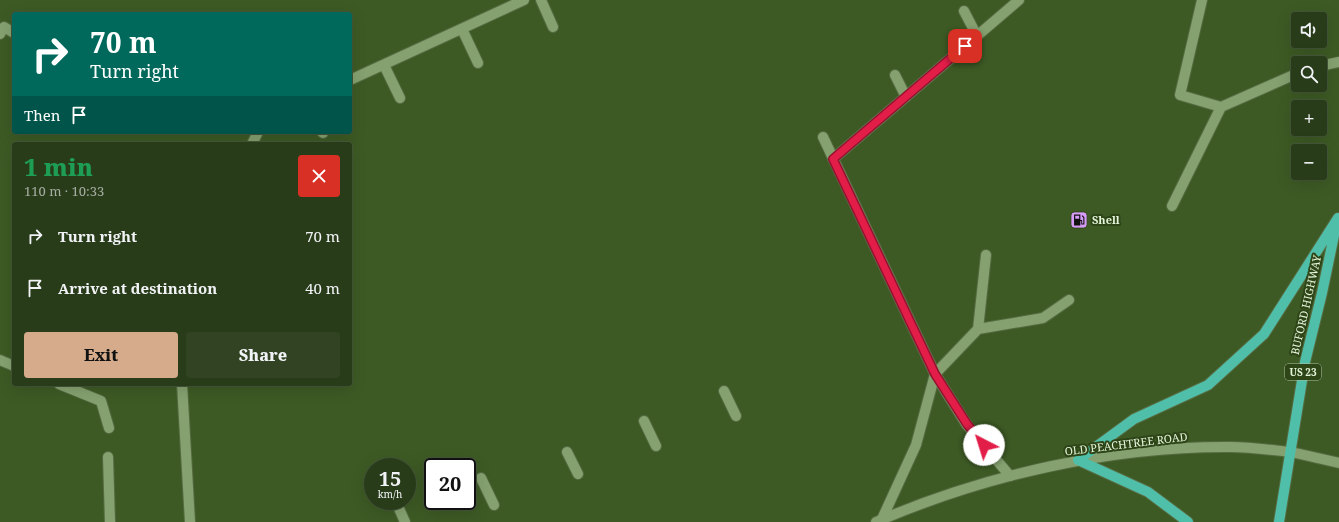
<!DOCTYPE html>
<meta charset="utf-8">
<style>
:root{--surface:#293c1a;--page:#314323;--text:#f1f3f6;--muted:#a5ada2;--line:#455639;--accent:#d6ab8b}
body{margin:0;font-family:"Noto Serif",serif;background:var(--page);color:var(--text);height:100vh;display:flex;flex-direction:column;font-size:15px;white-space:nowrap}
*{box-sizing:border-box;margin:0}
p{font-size:13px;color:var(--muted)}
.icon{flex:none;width:22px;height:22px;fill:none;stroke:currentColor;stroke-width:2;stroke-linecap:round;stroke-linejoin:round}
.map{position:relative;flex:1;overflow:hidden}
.sheet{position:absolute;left:12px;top:142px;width:340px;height:244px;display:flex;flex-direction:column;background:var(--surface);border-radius:4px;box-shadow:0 4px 16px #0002,0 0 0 1px var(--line)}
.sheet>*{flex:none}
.banner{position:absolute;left:12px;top:12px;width:340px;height:122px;border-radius:4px;box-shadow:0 4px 16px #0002,0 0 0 1px var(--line);background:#00695c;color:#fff;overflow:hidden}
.tools{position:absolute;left:1291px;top:12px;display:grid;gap:8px}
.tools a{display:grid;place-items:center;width:36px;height:36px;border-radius:4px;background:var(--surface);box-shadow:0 4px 16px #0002,0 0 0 1px var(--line);font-size:20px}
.speed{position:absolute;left:364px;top:458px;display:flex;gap:8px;font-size:20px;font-weight:700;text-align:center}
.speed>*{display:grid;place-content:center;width:52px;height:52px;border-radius:50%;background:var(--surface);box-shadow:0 4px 16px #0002,0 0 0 1px var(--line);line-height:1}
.speed small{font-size:10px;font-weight:400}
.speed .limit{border:2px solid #111;border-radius:6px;background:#fff;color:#111}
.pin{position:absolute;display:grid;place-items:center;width:34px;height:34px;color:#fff;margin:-17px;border-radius:8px;box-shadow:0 2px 6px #0006}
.me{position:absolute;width:44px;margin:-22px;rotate:320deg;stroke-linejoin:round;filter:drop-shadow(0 0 3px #0008)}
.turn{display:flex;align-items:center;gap:14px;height:84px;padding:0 12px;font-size:18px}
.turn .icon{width:52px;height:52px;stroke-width:2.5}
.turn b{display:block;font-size:28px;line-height:34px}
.then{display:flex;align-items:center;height:38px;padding:0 12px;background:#0003;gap:8px;font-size:15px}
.round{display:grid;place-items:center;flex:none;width:42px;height:42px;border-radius:4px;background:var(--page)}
.summary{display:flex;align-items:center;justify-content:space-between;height:68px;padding:0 12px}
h1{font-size:24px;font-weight:800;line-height:30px;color:#1e9e55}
.primary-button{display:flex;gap:8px;margin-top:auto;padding:8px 12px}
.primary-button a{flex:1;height:46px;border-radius:4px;background:var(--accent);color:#111;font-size:16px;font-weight:800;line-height:46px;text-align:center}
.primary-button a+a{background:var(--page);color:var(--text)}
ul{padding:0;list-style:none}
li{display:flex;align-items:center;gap:12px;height:52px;padding:0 12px}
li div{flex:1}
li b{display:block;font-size:15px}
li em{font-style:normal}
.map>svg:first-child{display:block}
</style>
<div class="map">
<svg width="1339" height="522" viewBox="0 0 1339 522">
<rect width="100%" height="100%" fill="#375022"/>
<!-- built -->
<path fill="#3d5a24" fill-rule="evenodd" d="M 0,0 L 1339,0 L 1339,522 L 0,522 ZM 14,14 L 350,14 L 350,132 L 14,132 ZM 1298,19 L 1320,19 L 1320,41 L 1298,41 ZM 1298,63 L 1320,63 L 1320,85 L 1298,85 ZM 1298,107 L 1320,107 L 1320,129 L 1298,129 ZM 14,144 L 350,144 L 350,384 L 14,384 ZM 1298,151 L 1320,151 L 1320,173 L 1298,173 ZM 373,467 L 407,467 L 407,501 L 373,501 ZM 433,467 L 467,467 L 467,501 L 433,501 Z"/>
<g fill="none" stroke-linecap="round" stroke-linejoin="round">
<!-- service casing -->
<g stroke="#566b41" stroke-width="12">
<path id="service" d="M 541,0 L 553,27
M 1202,0 L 1180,95 L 1221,107
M 964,11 L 977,36
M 462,29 L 478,63
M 0,34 L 4,27 L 14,33
M 384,65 L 400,98
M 1320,66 L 1339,62
M 895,75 L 906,97
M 350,80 L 524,0
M 322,132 L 323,133
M 823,137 L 935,374 L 967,425 L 1010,476
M 252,144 L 258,132
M 833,159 L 1019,0
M 1172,206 L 1221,107 L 1298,73
M 978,329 L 1043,318 L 1069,300
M 0,360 L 14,366
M 59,384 L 101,401 L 109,428
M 182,384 L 190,522
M 724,391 L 736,416
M 644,421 L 656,446
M 567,452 L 578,474
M 108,457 L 110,522
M 481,478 L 494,505
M 397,504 L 405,522
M 882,519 L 916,445 L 935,374 L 978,329 L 986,255"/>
</g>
<!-- tertiary casing -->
<g stroke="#566b41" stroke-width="12">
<path id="tertiary" d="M 1291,452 L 1339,463"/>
</g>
<!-- secondary casing -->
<g stroke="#566b41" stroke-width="12">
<path id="secondary" d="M 876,522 C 985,475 1112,446 1231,447 C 1251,447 1271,450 1291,452"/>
</g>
<!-- primary casing -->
<g stroke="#566b41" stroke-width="12">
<path id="primary" d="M 1188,522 L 1148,492 L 1078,460 L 1134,419 L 1208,385 L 1264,334 L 1338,218
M 1279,522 L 1305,362 L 1322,293 L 1336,226"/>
</g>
<!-- service -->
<use href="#service" stroke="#85a170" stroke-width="10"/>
<!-- tertiary -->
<use href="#tertiary" stroke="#85a170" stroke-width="10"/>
<!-- secondary -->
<use href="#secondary" stroke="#85a170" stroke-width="10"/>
<!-- primary -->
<use href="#primary" stroke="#50bfa9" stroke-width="10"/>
</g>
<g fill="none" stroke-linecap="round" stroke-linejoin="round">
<!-- route casing -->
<g stroke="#92132f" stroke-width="10">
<path id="route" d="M 965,46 L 833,159 L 935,374 L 967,424 L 984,445"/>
</g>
<!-- route -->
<use href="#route" stroke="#e11d48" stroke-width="7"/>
</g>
<!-- icons -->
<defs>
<g id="fuel-square" transform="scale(0.9)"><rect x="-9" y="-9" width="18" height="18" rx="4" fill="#d79bf9" stroke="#2d4517"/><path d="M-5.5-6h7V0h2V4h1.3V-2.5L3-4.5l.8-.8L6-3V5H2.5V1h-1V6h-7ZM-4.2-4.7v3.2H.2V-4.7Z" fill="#111"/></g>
</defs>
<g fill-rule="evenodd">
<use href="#fuel-square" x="1079" y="220"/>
</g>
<g text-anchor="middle" stroke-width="4" stroke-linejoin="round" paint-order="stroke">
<!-- shield labels -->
<rect fill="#2d4517" stroke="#aec0a0" stroke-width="1" x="1285" y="364" width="36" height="16" rx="3"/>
<g font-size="10" font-weight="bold" fill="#e5f5da">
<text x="1303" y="376">US 23</text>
</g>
<!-- poi labels -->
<g font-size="11" font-weight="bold" fill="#e5f5da" stroke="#2d4517" text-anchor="start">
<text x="1092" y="224">Shell</text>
</g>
<!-- street labels -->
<g font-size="11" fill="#e5f5da" stroke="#2d4517">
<text transform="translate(1306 305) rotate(-77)" y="4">BUFORD HIGHWAY</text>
<text transform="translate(1126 444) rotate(-7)" y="4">OLD PEACHTREE ROAD</text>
</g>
</g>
</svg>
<div class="tools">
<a><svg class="icon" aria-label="sound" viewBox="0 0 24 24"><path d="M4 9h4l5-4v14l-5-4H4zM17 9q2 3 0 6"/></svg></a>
<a><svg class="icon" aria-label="search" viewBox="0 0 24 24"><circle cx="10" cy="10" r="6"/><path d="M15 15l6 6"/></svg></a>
<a>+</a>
<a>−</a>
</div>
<div class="speed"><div>15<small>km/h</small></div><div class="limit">20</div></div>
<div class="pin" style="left:965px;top:46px;background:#d93025"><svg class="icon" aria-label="arrive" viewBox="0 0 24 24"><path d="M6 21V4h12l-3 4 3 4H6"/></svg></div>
<svg class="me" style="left:984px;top:445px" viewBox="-20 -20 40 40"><circle r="19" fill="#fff"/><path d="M0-13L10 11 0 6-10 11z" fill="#e11d48"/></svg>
<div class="banner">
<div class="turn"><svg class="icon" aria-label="right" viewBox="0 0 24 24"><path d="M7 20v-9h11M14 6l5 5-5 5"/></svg><div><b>70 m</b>Turn right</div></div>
<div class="then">Then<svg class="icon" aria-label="arrive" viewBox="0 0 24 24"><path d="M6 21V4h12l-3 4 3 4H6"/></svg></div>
</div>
<section class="sheet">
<div class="summary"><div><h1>1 min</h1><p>110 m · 10:33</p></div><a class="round" style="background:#d93025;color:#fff"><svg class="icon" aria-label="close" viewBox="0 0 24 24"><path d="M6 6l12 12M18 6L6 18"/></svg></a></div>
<ul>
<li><svg class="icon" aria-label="right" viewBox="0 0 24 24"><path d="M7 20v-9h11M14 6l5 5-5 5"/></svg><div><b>Turn right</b></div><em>70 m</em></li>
<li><svg class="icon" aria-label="arrive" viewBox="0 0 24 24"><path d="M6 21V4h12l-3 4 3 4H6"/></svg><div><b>Arrive at destination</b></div><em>40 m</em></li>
</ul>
<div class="primary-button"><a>Exit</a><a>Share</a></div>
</section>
</div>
